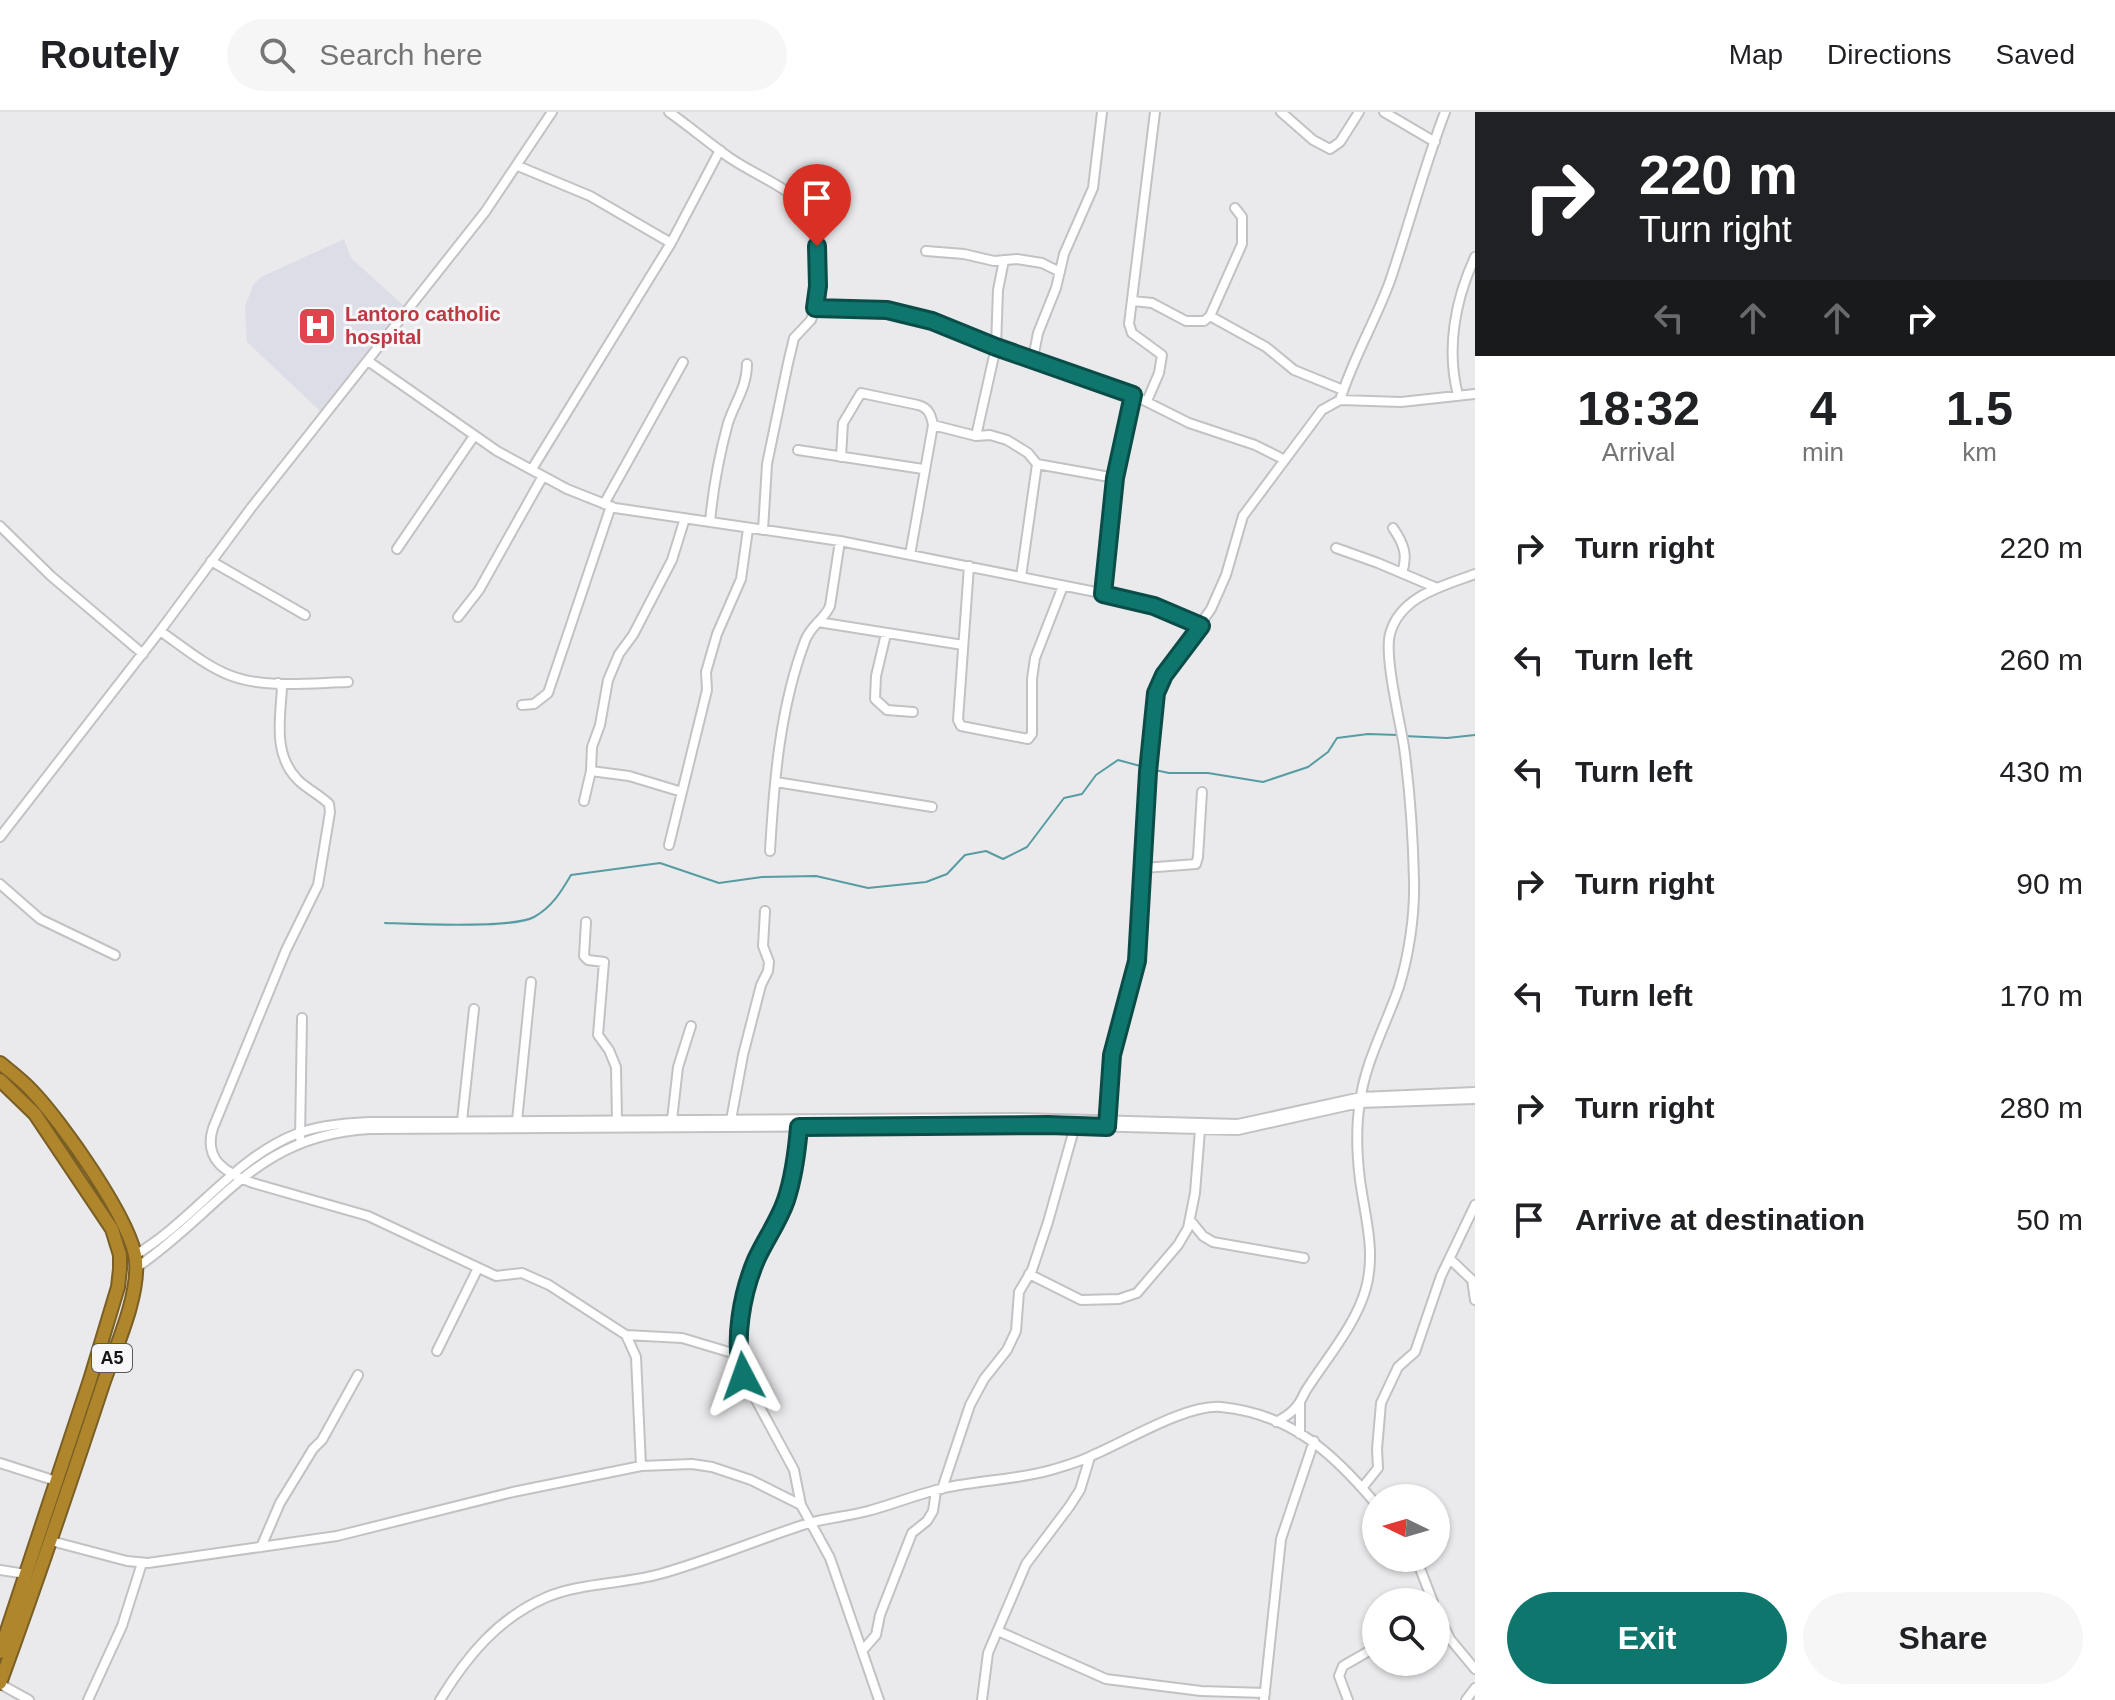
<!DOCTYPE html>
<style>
:root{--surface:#fff;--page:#f6f6f6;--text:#202124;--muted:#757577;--line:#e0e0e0;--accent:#0f766e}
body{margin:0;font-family:Arial,sans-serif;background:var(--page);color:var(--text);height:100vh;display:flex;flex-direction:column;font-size:30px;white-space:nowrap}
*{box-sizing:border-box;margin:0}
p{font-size:26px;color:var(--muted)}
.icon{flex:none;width:44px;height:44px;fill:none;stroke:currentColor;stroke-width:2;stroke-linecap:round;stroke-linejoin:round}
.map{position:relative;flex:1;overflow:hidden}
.details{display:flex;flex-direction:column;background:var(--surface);width:640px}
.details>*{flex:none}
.guide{background:#202124;color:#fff;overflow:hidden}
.needle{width:52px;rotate:275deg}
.fabs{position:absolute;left:1362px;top:1372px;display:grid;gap:16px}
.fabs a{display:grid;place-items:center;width:88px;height:88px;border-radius:50%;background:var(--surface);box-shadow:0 2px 6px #0004;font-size:40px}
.pin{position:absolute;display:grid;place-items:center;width:68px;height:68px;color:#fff;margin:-82px -34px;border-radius:50% 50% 50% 0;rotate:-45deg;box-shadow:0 0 8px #0007}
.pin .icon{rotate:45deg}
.me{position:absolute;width:88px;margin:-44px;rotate:356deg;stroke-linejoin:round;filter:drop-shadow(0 0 6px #0008)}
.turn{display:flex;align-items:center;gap:28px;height:168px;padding:0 32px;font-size:36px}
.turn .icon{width:104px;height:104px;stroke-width:2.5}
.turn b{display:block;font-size:56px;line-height:68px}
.lanes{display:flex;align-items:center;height:76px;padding:0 32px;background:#0003;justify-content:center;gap:40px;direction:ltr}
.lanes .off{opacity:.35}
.eta{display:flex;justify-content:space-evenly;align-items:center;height:136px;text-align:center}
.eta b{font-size:48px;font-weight:700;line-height:56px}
.primary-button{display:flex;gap:16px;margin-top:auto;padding:16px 32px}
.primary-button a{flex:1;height:92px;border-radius:48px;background:var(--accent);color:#fff;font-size:32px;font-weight:700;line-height:92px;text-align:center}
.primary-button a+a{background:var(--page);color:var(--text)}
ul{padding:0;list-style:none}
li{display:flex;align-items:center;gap:24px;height:112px;padding:0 32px}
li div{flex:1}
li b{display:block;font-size:30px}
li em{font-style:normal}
header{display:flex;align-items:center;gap:48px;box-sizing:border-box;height:112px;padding:0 40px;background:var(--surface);border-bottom:2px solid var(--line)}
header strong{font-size:38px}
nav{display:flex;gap:44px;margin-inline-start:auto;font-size:28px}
.search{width:560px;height:72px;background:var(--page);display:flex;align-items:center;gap:20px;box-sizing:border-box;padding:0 28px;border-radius:44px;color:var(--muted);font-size:30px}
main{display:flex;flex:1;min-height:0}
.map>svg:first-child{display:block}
</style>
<header>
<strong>Routely</strong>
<div class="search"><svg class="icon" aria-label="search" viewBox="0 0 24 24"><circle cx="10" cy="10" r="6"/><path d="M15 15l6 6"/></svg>Search here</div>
<nav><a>Map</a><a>Directions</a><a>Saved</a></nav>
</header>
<main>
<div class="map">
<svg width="1475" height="1588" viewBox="0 0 1475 1588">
<rect width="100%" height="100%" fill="#eaeaec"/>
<!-- built -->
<path fill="#dddde7" d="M 344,127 L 351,146 L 404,194 L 321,300 L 247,230 L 245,195 L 253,173 L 261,165 Z"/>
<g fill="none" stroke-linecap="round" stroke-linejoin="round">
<!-- stream -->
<path stroke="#579ca2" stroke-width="2" d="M 1404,624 L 1447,626 L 1475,623
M 1150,657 L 1169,661 L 1208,661 L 1263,670 L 1308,655 L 1328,640 L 1337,626 L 1368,622 L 1398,623
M 385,811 C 414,812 512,817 534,805 C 552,795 561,780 571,763 L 660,751 L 719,771 L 762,765 L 816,764 L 868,776 L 926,770 L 947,762 L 965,743 L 986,739 L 1003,747 L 1027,735 L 1064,686 L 1082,682 L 1096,663 L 1118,648 L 1144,655"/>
<!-- minor casing -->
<g stroke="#c2c2c4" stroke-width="12">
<path id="minor" d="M 669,0 C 690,15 709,31 730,46 C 758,65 799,79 817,109 L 818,174 L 815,196 L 811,208 L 794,226 L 788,251 L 767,352 L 763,418
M 1281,0 L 1313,28 L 1330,37 L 1340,30 L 1359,0
M 1384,0 L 1435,30
M 518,54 L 590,84 L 671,131
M 926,139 L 964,142 L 994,149 L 1017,147 L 1042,151 L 1060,160
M 1133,189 L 1152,191 L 1186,209 L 1204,209 L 1210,204 L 1242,132 L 1242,105 L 1235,96
M 815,196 L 887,198 L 932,209 L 996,235 L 1133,283 L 1189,311 L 1255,333 L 1285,348
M 1210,204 L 1266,235 L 1294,258 L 1343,278
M 1033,246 L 1038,221 L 1056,176 L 1064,142 L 1093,76 L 1102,0
M 368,249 L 497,339 L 567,377 L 615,396 L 840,429 L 1121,485 L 1154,494 L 1201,514
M 1458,283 C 1446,237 1455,188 1475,145
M 1340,288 C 1353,246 1375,210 1390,169 C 1409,113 1424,55 1445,0
M 1147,289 L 1159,261 L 1162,243 L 1132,221 L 1129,212 L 1155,0
M 933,313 L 976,324 L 990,323 L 1007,328 L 1028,341 L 1037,352 L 1115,366
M 976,324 L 996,235 L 998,178 L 1004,148
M 798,338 L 923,357
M 841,345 L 843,311 L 861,281 L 918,293 C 929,296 931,303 933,313 L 910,443
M 532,357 L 671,131 L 720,38
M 604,392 L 683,250
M 710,410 C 713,377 719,344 728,311 C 735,290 747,275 747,252
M 0,414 L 51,464 L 143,542
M 1393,416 C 1404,432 1408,443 1402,461
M 1336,436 L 1378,451 L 1437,476
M 397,437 L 474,324
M 211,449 L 305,503
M 969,454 L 958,608 L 961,614 L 1028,627 L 1032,622 L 1032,567 L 1035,546 L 1063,474
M 1021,465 L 1037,352
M 1103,482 L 1115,366 L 1133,283
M 458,505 L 479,478 L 543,364
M 818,510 L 963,533
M 160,519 C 182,534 204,553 229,563 C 264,577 310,571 348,570
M 886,522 L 876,564 L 875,587 L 887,598 L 913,600
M 278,571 L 282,576 C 280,608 273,643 298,668 C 307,677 320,683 329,692 L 330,700 L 318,773 L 286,838 L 213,1016 C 203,1048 226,1061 253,1071 L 368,1104 L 496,1164 L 522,1161 L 549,1173 L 626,1223 L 636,1245 L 641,1354
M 522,593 L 534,592 L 548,581 L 611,394
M 591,659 L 629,664 L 682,680
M 776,670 L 932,695
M 584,689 L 591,659 L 592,635 L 600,613 L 608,568 L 619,542 L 633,523 L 672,448 L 685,406
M 0,725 L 160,519 L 251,396 L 485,100 L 552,0
M 669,733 L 707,578 L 706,560 L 717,522 L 741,467 L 748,417
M 770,739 C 774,669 780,595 805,529 C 810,514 824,508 830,494 L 840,429
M 1144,756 L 1196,752 L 1198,745 L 1202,680
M 0,772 L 40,807 L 115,843
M 586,810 L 584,844 L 588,848 L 604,850 L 598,923 L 609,938 L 616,955 L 617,1009
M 672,1008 L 678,955 L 691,914
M 731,1008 L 743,943 L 761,873 L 768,859 L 769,850 L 763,834 L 765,799
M 462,1009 L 474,897
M 517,1009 L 531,870
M 1107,1011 L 1114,932 L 1137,849 L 1150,634 L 1156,581 L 1164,563 L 1211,497 L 1226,463 L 1243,404 L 1322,298 L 1340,288 L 1401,290 L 1475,282
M 799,1015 L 798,1037 L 786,1087 L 755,1151 L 748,1174 L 739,1243 L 743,1264 L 794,1358 L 801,1393
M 300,1026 L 302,906
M 1190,1108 L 1203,1124 L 1213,1130 L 1304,1146
M 135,1143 C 193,1109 233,1047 296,1022 C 319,1013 345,1011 369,1010 L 1018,1006 L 1238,1012 L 1361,985 L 1475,980
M 1450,1147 L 1472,1168 L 1475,1188
M 136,1156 C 222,1097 255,1023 370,1017 L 1049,1013 L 1238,1018 L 1359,991 L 1475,987
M 1029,1162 L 1081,1188 L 1119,1187 L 1137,1181 L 1178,1133 L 1188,1116 L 1195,1081 L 1200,1018
M 626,1223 L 682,1226 L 739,1243
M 437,1239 L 478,1156
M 1276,1310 C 1291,1302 1298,1296 1305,1280 C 1325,1248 1356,1213 1366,1176 C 1376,1139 1365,1105 1360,1068 C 1357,1044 1356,1014 1360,990 C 1365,950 1386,913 1399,875 C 1409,843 1415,802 1414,768 C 1413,724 1410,679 1404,635 C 1400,609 1384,544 1390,522 C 1400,484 1443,474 1475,462
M 1300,1322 L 1300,1292
M 0,1351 L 56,1369
M 1362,1376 L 1378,1356 L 1377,1337 L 1381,1291 L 1398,1255 L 1415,1240 L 1441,1164 L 1475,1093
M 942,1377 L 970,1293 L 984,1267 L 1007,1238 L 1016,1219 L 1019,1180 L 1032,1158 L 1048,1110 L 1075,1014
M 51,1429 L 127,1449 L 148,1451 L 337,1424 L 513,1380 L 641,1354 L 692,1352 L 712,1355 L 751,1368 L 801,1393 L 830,1446 L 879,1588
M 261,1435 L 280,1391 L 313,1337 L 322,1328 L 358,1263
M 1416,1446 L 1433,1490
M 0,1458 L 26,1462
M 1436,1498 L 1450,1527 L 1475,1557
M 998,1519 L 1106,1567 L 1201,1579 L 1265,1581
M 862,1539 L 876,1523 L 880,1503 L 912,1421 L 927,1409 L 933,1399 L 936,1379
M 0,1572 L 29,1588
M 88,1588 L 122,1514 L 142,1451
M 440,1588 C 467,1544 498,1506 547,1485 C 580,1471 624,1472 660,1462 C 710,1448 759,1427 809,1411 C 828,1406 849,1404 868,1399 C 894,1392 918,1382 944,1376 C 979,1368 1016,1368 1051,1358 C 1065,1354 1079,1350 1091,1344 C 1125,1330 1186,1292 1221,1295 C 1291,1302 1333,1341 1376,1392
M 982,1588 L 988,1541 L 1026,1452 L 1069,1395 L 1080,1378 L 1090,1345
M 1264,1588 L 1281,1427 L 1314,1329
M 1348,1588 L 1339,1564 L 1343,1554 L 1376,1535
M 1466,1588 L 1475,1576"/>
</g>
<!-- highway casing -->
<g stroke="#7a5f25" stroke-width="16">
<path id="highway" d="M 0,951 C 11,960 23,969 32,979 C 61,1009 132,1109 136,1149 C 139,1186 115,1237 103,1272 C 70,1372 36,1472 0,1571
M 0,968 L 35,1002 L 112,1117 L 120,1143 L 120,1157 L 118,1175 L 90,1268 L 0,1540"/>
</g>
<!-- minor -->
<use href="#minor" stroke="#fff" stroke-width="8"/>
<!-- highway -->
<use href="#highway" stroke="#b0862d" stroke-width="12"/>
</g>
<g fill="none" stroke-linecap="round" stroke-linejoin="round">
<!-- route casing -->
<g stroke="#0a4d48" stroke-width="20">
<path id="route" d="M 743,1264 C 733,1229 742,1181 756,1148 C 765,1128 779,1109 786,1088 C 794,1064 797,1039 799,1015 L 1049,1013 L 1107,1015 L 1112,943 L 1137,849 L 1148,660 L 1156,581 L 1164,563 L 1201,514 L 1154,494 L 1103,482 L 1115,366 L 1133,283 L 996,235 L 932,209 L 887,198 L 815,196 L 818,174 L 817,134"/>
</g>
<!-- route -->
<use href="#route" stroke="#0f766e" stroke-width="14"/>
</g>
<!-- icons -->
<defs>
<g id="hospital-square" transform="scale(2)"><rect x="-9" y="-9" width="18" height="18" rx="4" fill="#e0444e" stroke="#f7f7f9"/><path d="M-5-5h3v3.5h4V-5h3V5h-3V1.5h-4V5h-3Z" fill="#fff"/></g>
</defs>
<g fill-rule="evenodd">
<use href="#hospital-square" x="317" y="214"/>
</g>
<g text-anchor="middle" stroke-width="6" stroke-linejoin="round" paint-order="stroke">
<!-- shield labels -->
<rect fill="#f7f7f9" stroke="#5a5a5b" stroke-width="2" x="92" y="1232" width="40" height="28" rx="6"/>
<g font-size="18" font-weight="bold" fill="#161617">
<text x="112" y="1252">A5</text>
</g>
<!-- health labels -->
<g font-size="20" font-weight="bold" fill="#be3a42" stroke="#f7f7f9" text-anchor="start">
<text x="345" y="209">Lantoro catholic<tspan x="345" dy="23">hospital</tspan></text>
</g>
</g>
</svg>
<div class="fabs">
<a><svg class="needle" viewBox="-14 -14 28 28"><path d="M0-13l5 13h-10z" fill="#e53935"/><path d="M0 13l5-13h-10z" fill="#757577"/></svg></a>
<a><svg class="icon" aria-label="search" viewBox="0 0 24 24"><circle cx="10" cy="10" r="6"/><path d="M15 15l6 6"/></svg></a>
</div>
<div class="pin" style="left:817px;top:134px;background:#d93025"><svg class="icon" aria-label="arrive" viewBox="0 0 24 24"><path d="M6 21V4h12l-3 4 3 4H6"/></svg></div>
<svg class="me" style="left:743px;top:1264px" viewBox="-20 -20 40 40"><path d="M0-17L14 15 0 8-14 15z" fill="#0f766e" stroke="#fff" stroke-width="4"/></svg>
</div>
<section class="details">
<div class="guide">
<div class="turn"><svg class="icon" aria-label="right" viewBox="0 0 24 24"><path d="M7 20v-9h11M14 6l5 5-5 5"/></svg><div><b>220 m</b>Turn right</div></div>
<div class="lanes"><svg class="icon off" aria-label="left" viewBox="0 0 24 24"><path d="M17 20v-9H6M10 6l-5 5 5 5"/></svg><svg class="icon off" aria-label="ahead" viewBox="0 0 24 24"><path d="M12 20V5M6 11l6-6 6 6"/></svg><svg class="icon off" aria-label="ahead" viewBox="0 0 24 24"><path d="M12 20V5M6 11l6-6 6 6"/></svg><svg class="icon" aria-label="right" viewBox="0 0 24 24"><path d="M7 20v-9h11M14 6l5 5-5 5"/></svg></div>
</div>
<div class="eta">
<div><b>18:32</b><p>Arrival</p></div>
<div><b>4</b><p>min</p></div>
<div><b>1.5</b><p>km</p></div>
</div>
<ul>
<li><svg class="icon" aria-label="right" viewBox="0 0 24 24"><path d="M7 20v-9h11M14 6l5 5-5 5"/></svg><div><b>Turn right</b></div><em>220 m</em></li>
<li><svg class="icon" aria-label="left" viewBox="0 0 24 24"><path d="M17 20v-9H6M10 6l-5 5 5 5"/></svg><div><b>Turn left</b></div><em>260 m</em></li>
<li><svg class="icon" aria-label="left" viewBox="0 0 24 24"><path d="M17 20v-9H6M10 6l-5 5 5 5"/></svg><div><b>Turn left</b></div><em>430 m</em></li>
<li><svg class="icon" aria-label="right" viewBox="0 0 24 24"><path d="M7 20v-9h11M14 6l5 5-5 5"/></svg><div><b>Turn right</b></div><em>90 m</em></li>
<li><svg class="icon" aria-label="left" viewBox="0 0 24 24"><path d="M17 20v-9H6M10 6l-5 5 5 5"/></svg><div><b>Turn left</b></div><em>170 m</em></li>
<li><svg class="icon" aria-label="right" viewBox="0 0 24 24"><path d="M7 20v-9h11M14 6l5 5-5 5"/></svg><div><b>Turn right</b></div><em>280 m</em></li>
<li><svg class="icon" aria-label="arrive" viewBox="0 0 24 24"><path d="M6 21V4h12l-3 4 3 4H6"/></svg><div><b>Arrive at destination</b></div><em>50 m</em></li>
</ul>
<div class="primary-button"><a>Exit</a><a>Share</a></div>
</section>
</main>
